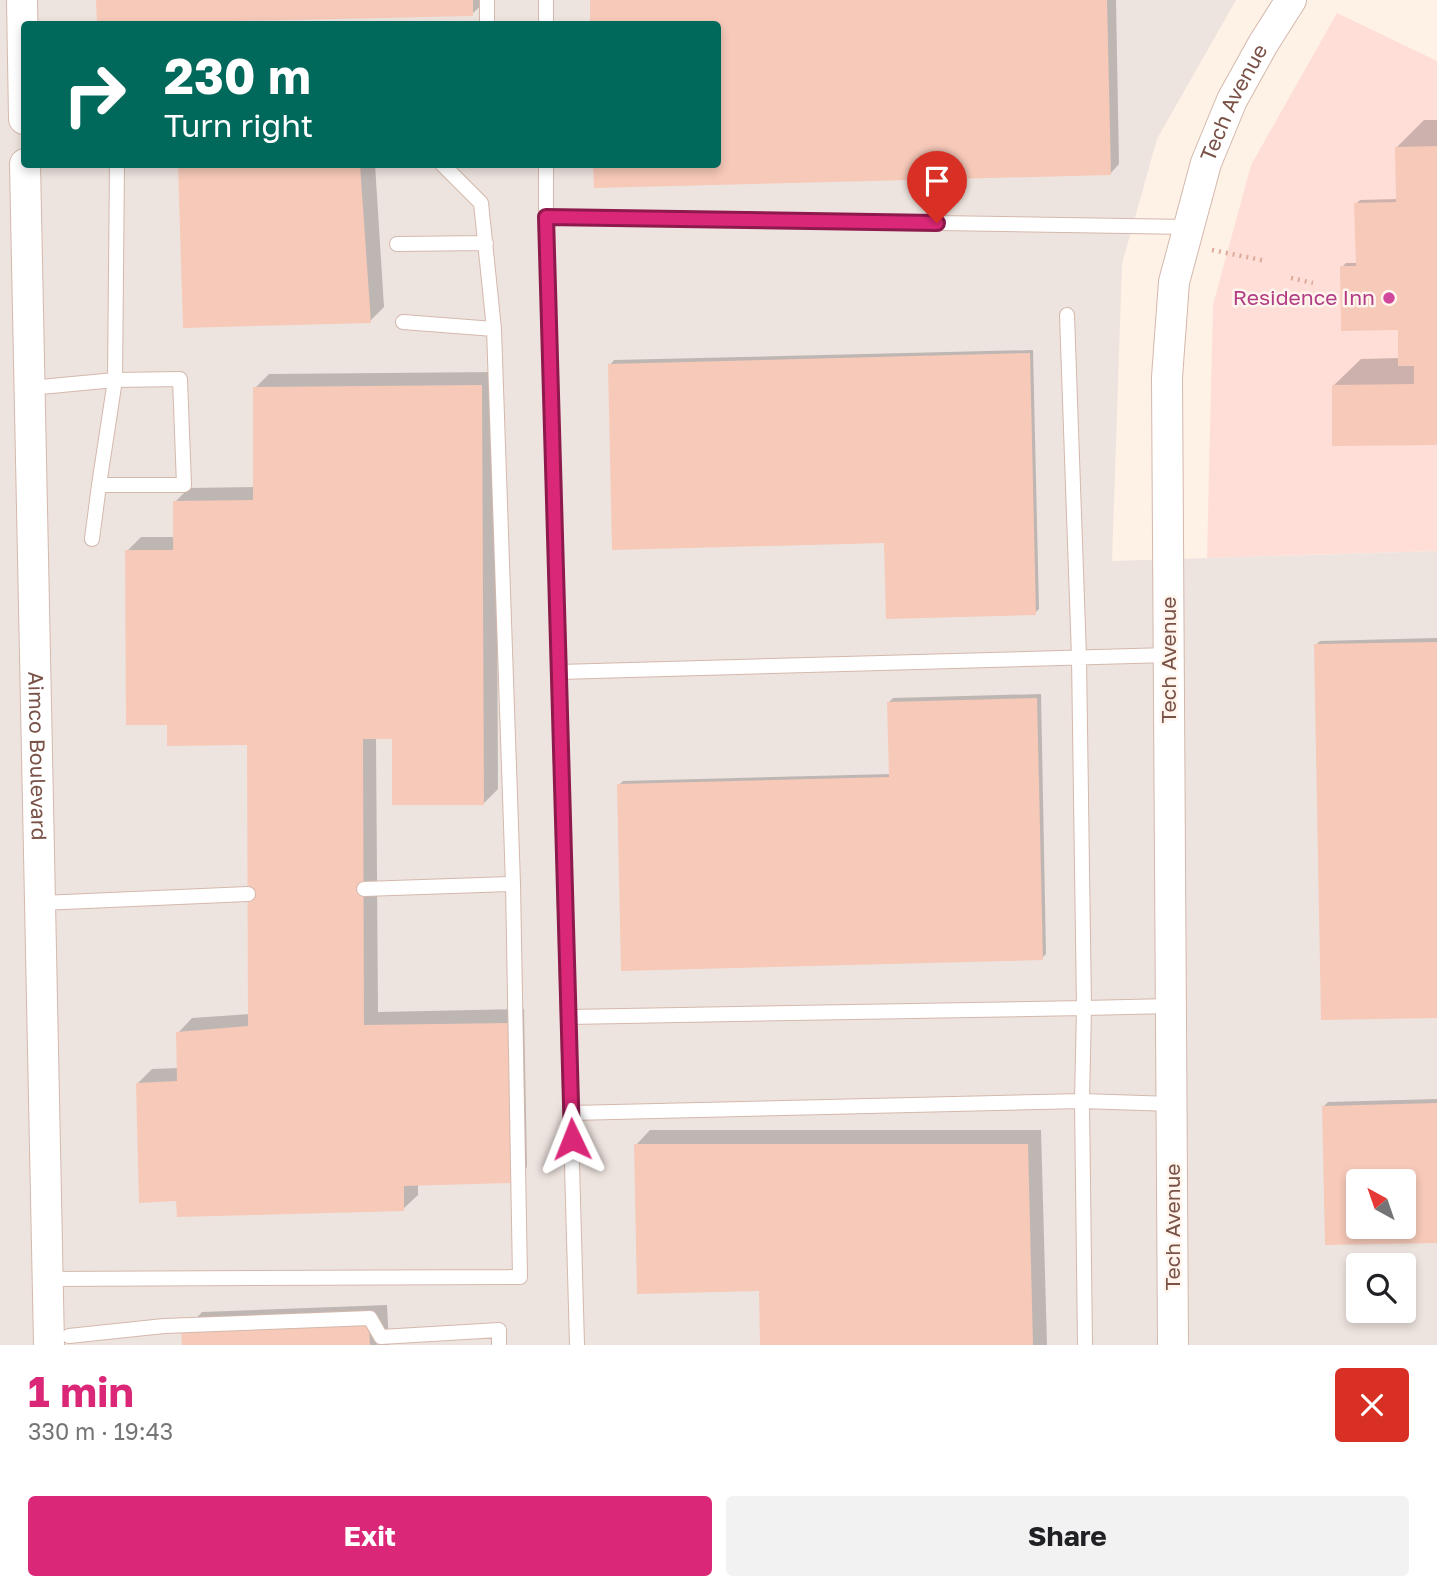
<!DOCTYPE html>
<meta charset="utf-8">
<style>
:root{--surface:#fff;--page:#f2f2f2;--text:#202124;--muted:#757577;--accent:#db2777}
body{margin:0;font-family:"Golos Text",sans-serif;background:var(--page);color:var(--text);height:100vh;display:flex;flex-direction:column;font-size:26px;white-space:nowrap}
*{box-sizing:border-box;margin:0}
p{font-size:23px;color:var(--muted)}
.icon{flex:none;width:38px;height:38px;fill:none;stroke:currentColor;stroke-width:2;stroke-linecap:round;stroke-linejoin:round}
.map{position:relative;height:1345px;overflow:hidden}
.side{display:flex;flex-direction:column;background:var(--surface);flex:1}
.side>*{flex:none}
.hud{position:absolute;left:21px;top:21px;width:700px;height:147px;border-radius:7px;box-shadow:0 4px 10px #0003;background:#00695c;color:#fff;overflow:hidden}
.needle{width:46px;rotate:320deg}
.fabs{position:absolute;left:1346px;top:1169px;display:grid;gap:14px}
.fabs a{display:grid;place-items:center;width:70px;height:70px;border-radius:7px;background:var(--surface);box-shadow:0 4px 10px #0003;font-size:35px}
.pin{position:absolute;display:grid;place-items:center;width:60px;height:60px;color:#fff;margin:-72px -30px;border-radius:50% 50% 50% 0;rotate:-45deg;box-shadow:0 0 7px #0007}
.pin .icon{rotate:45deg}
.me{position:absolute;width:77px;margin:-38px;rotate:358deg;stroke-linejoin:round;filter:drop-shadow(0 0 5px #0008)}
.turn{display:flex;align-items:center;gap:24px;height:147px;padding:0 28px;font-size:32px}
.turn .icon{width:91px;height:91px;stroke-width:2.5}
.turn b{display:block;font-size:49px;line-height:60px}
.round{display:grid;place-items:center;flex:none;width:74px;height:74px;border-radius:7px;background:var(--page)}
.summary{display:flex;align-items:center;justify-content:space-between;height:119px;padding:0 28px}
h1{font-size:42px;font-weight:700;line-height:52px;color:var(--accent)}
.cta{display:flex;gap:14px;margin-top:auto;padding:14px 28px}
.cta a{flex:1;height:80px;border-radius:7px;background:var(--accent);color:#fff;font-size:28px;font-weight:700;line-height:80px;text-align:center}
.cta a+a{background:var(--page);color:var(--text)}
.map>svg:first-child{display:block}
</style>
<div class="map">
<svg width="1437" height="1345" viewBox="0 0 1437 1345">
<rect width="100%" height="100%" fill="#fef1e5"/>
<!-- commercial -->
<path fill="#ffded8" d="M 1337,13 L 1437,61 L 1437,551 L 1207,558 L 1213,305 L 1251,165 Z"/>
<!-- industrial -->
<path fill="#eee4df" fill-rule="evenodd" d="M 0,0 L 1236,0 L 1157,139 L 1122,264 L 1112,561 L 1437,551 L 1437,1345 L 0,1345 ZM 24,24 L 718,24 L 718,164 L 24,164 ZM 1358,1181 L 1404,1181 L 1404,1227 L 1358,1227 ZM 1358,1265 L 1404,1265 L 1404,1311 L 1358,1311 Z"/>
<!-- shadow -->
<path fill="#0003" fill-rule="evenodd" d="M 98,0 L 487,0 L 472,14 Z
M 592,0 L 1116,0 L 1119,164 L 1110,174 L 718,164 L 718,24 L 592,24 Z
M 1424,120 L 1437,120 L 1437,443 L 1333,386 L 1361,359 L 1400,358 L 1399,326 L 1342,267 L 1346,263 L 1357,263 L 1356,204 L 1360,200 L 1398,199 L 1397,147 Z
M 180,164 L 375,164 L 384,307 L 370,321 Z
M 1033,350 L 1039,609 L 1035,613 L 886,541 L 610,365 L 614,360 Z
M 496,372 L 498,789 L 484,803 L 393,737 L 376,737 L 378,1012 L 524,1009 L 527,1167 L 513,1181 L 418,1184 L 418,1195 L 403,1209 L 178,1200 L 138,1083 L 152,1069 L 179,1068 L 178,1033 L 192,1018 L 250,1014 L 249,744 L 169,723 L 127,551 L 141,537 L 175,537 L 175,502 L 189,488 L 255,487 L 255,388 L 269,374 Z
M 1437,638 L 1437,1016 L 1316,645 L 1320,641 Z
M 1041,694 L 1046,954 L 1042,958 L 619,785 L 623,781 L 891,774 L 889,702 L 893,698 Z
M 1437,1099 L 1437,1241 L 1326,1244 L 1324,1106 L 1328,1102 ZM 1358,1181 L 1404,1181 L 1404,1227 L 1358,1227 Z
M 650,1130 L 1041,1130 L 1047,1345 L 762,1345 L 761,1290 L 636,1145 Z
M 387,1305 L 389,1345 L 183,1345 L 183,1332 L 202,1312 Z"/>
<!-- building -->
<path fill="#f6c9b9" fill-rule="evenodd" d="M 96,0 L 473,0 L 473,16 L 97,24 Z
M 590,0 L 1107,0 L 1111,175 L 594,188 L 593,164 L 718,164 L 718,24 L 590,24 Z
M 1437,146 L 1437,445 L 1332,446 L 1332,385 L 1414,384 L 1414,366 L 1398,366 L 1398,330 L 1341,331 L 1340,266 L 1356,266 L 1354,203 L 1396,202 L 1395,147 Z
M 178,164 L 360,164 L 371,323 L 183,328 Z
M 1030,353 L 1036,615 L 886,619 L 884,543 L 612,550 L 608,364 Z
M 482,385 L 484,805 L 392,805 L 392,739 L 363,739 L 364,1025 L 510,1023 L 514,1183 L 404,1186 L 404,1211 L 177,1217 L 176,1201 L 139,1203 L 136,1083 L 177,1081 L 176,1032 L 248,1026 L 247,745 L 167,746 L 167,725 L 126,725 L 125,550 L 173,550 L 173,501 L 253,500 L 253,387 Z
M 1437,642 L 1437,1018 L 1321,1020 L 1314,644 Z
M 1037,698 L 1043,960 L 621,971 L 617,784 L 889,777 L 887,702 Z
M 1437,1103 L 1437,1243 L 1325,1245 L 1322,1106 ZM 1358,1181 L 1404,1181 L 1404,1227 L 1358,1227 Z
M 634,1144 L 1028,1144 L 1033,1345 L 760,1345 L 759,1291 L 637,1294 Z
M 369,1324 L 370,1345 L 182,1345 L 181,1331 Z"/>
<g fill="none" stroke-linecap="round" stroke-linejoin="round">
<!-- service casing -->
<g stroke="#d4b8ac" stroke-width="16">
<path id="service" d="M 487,0 L 487,24
M 546,24 L 546,0
M 442,164 L 481,203 L 494,329 L 513,884
M 546,164 L 546,225 L 577,1345
M 546,217 L 1189,227
M 397,244 L 486,243
M 1067,315 L 1079,657 L 1084,1008 L 1171,1006
M 403,322 L 494,329
M 180,379 L 184,485 L 99,485 L 115,380 Z
M 30,388 L 115,380 L 117,164
M 92,539 L 99,485
M 559,672 L 1169,655
M 41,903 L 248,894
M 568,1017 L 1084,1008 L 1082,1101 L 1172,1104
M 571,1113 L 1082,1101 L 1085,1345
M 47,1279 L 520,1277 L 513,884 L 364,889
M 69,1336 L 164,1326 L 370,1318 L 381,1337 L 499,1330 L 499,1345"/>
</g>
<!-- minor casing -->
<g stroke="#d4b8ac" stroke-width="32">
<g id="minor">
<path d="M 22,0 L 24,119"/>
<path id="s1" d="M 25,164 L 49,1345"/>
<path id="s2" d="M 1173,1345 L 1167,377 L 1174,282 L 1206,163 L 1232,100 L 1263,44 L 1291,0"/>
</g>
</g>
<!-- path -->
<path stroke="#dcab9c" stroke-width="4.5" stroke-dasharray="2 5" stroke-linecap="butt" d="M 1212,250 L 1266,261
M 1291,278 L 1313,283"/>
<!-- service -->
<use href="#service" stroke="#fff" stroke-width="14"/>
<!-- minor -->
<use href="#minor" stroke="#fff" stroke-width="30"/>
</g>
<g fill="none" stroke-linecap="round" stroke-linejoin="round">
<!-- route casing -->
<g stroke="#8e194d" stroke-width="18">
<path id="route" d="M 572,1139 L 546,217 L 937,223"/>
</g>
<!-- route -->
<use href="#route" stroke="#db2777" stroke-width="12"/>
</g>
<!-- markers -->
<circle fill="#d1479c" stroke="#fff5ed" stroke-width="2.5" cx="1389" cy="298" r="7"/>
<g text-anchor="middle" stroke-width="5" stroke-linejoin="round" paint-order="stroke">
<!-- street labels -->
<g font-size="21" fill="#7a5247" stroke="#fff5ed">
<text dy="7" stroke="none"><textPath href="#s2" startOffset="1253">Tech Avenue</textPath></text>
<text transform="translate(1169 660) rotate(-90)" y="7">Tech Avenue</text>
<text dy="7" stroke="none"><textPath href="#s1" startOffset="592">Aimco Boulevard</textPath></text>
<text transform="translate(1173 1227) rotate(-90)" y="7">Tech Avenue</text>
</g>
<!-- hotel labels -->
<g font-size="21" fill="#b23c85" stroke="#fff5ed" text-anchor="end">
<text x="1375" y="305">Residence Inn</text>
</g>
</g>
</svg>
<div class="fabs">
<a><svg class="needle" viewBox="-14 -14 28 28"><path d="M0-13l5 13h-10z" fill="#e53935"/><path d="M0 13l5-13h-10z" fill="#757577"/></svg></a>
<a><svg class="icon" aria-label="search" viewBox="0 0 24 24"><circle cx="10" cy="10" r="6"/><path d="M15 15l6 6"/></svg></a>
</div>
<div class="pin" style="left:937px;top:223px;background:#d93025"><svg class="icon" aria-label="arrive" viewBox="0 0 24 24"><path d="M6 21V4h12l-3 4 3 4H6"/></svg></div>
<svg class="me" style="left:572px;top:1139px" viewBox="-20 -20 40 40"><path d="M0-17L14 15 0 8-14 15z" fill="#db2777" stroke="#fff" stroke-width="4"/></svg>
<div class="hud">
<div class="turn"><svg class="icon" aria-label="right" viewBox="0 0 24 24"><path d="M7 20v-9h11M14 6l5 5-5 5"/></svg><div><b>230 m</b>Turn right</div></div>
</div>
</div>
<section class="side">
<div class="summary"><div><h1>1 min</h1><p>330 m · 19:43</p></div><a class="round" style="background:#d93025;color:#fff"><svg class="icon" aria-label="close" viewBox="0 0 24 24"><path d="M6 6l12 12M18 6L6 18"/></svg></a></div>
<div class="cta"><a>Exit</a><a>Share</a></div>
</section>
